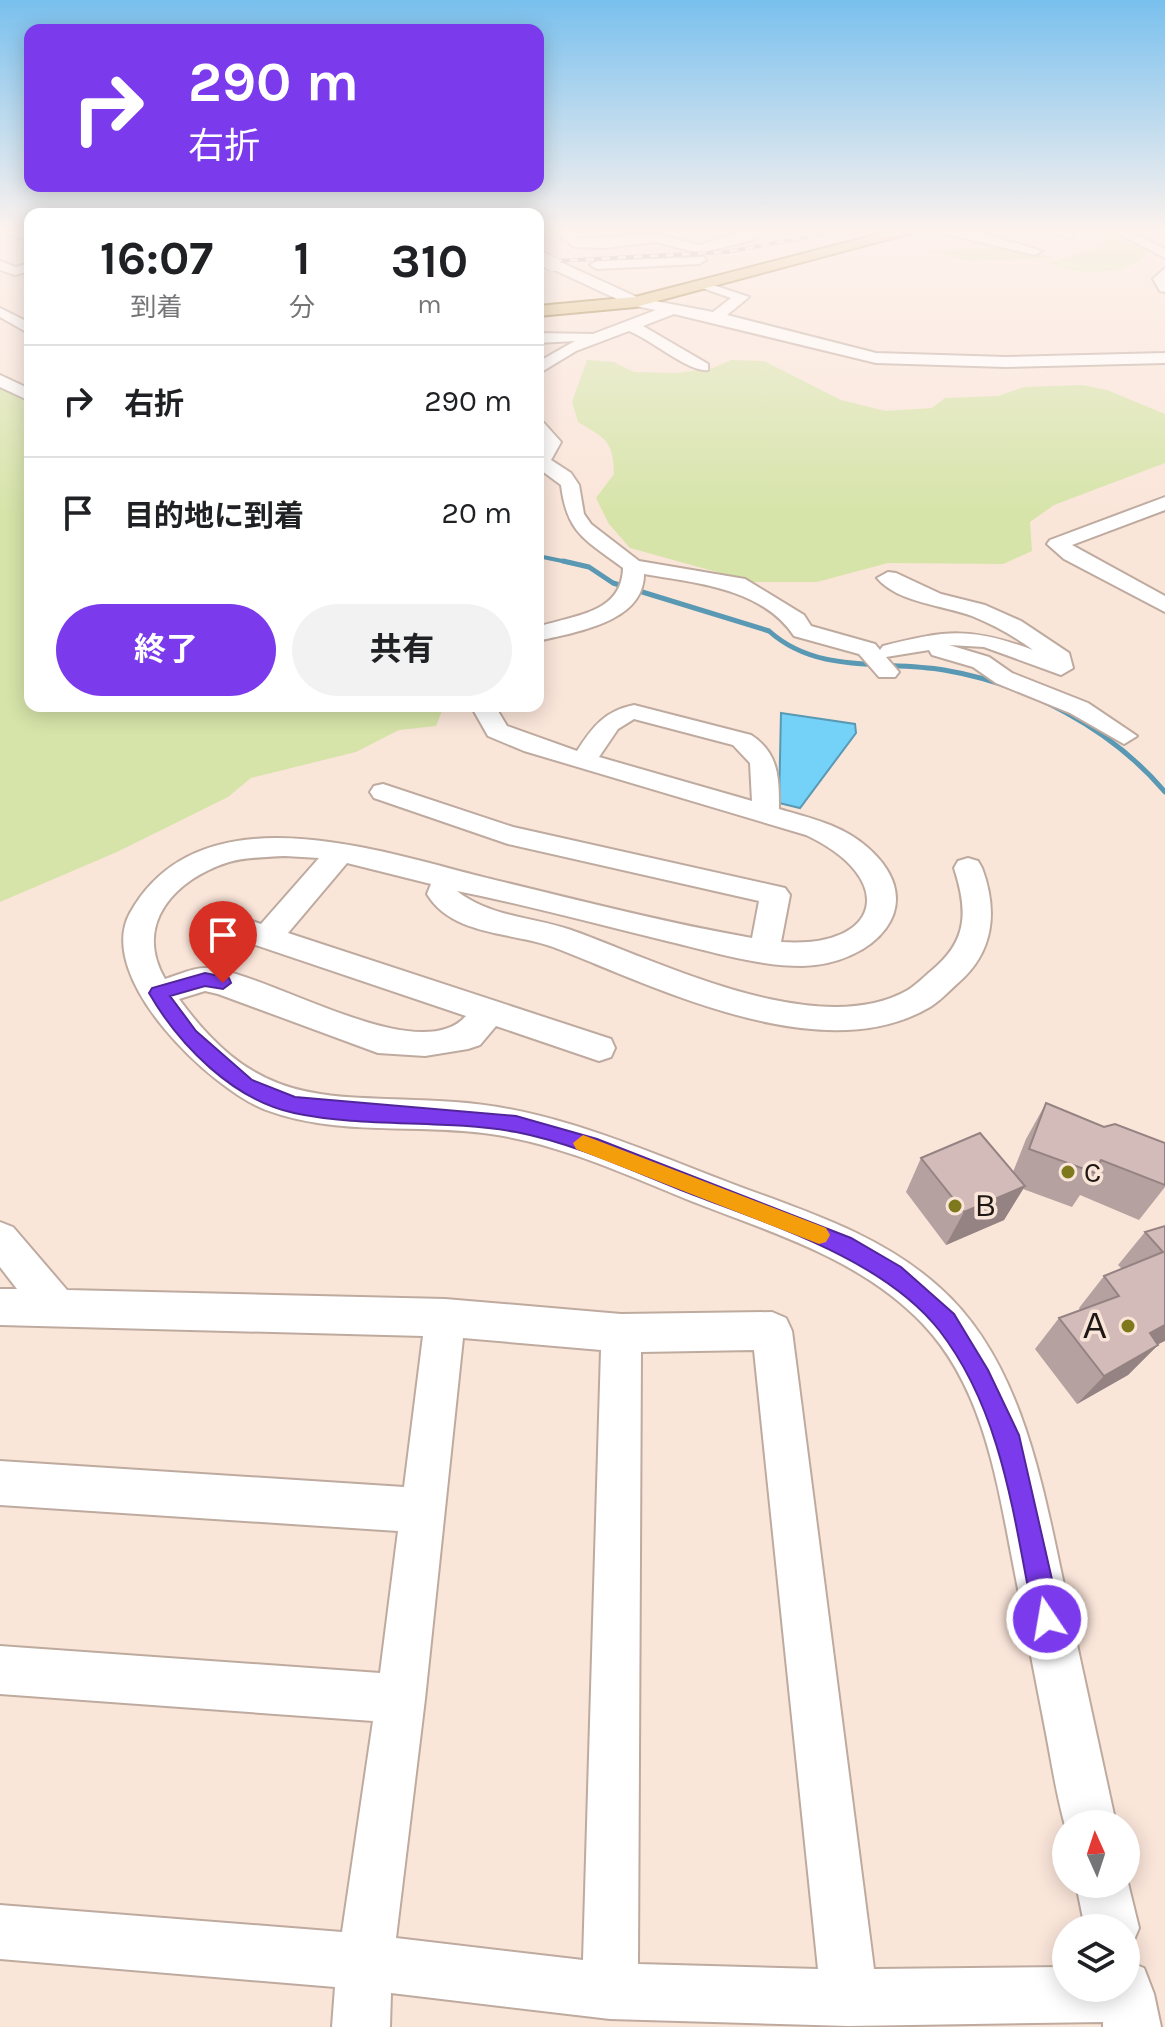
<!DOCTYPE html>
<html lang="ja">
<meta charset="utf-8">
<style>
:root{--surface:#fff;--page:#f2f2f2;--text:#202124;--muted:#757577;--line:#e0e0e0;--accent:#7c3aed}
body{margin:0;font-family:Karla,"Noto Sans JP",sans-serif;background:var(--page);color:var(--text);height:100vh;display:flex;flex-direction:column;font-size:30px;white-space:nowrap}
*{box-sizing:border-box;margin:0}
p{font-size:26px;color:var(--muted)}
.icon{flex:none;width:44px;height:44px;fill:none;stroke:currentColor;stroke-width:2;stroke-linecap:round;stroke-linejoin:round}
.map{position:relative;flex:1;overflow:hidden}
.panel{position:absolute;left:24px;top:208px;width:520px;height:504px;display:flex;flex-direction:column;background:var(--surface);border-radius:16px;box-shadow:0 4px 20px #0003}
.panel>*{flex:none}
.hud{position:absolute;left:24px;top:24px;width:520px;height:168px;border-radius:16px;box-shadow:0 4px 20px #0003;background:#7c3aed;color:#fff;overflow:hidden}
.needle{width:52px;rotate:357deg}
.controls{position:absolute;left:1052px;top:1810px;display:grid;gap:16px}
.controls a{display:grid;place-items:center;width:88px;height:88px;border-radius:50%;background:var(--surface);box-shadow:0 4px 20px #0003;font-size:40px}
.pin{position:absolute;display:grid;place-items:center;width:68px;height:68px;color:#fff;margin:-82px -34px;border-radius:50% 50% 50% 0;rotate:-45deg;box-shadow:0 0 8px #0007}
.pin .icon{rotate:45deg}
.me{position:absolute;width:88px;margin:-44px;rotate:348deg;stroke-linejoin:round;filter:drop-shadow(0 0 6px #0008)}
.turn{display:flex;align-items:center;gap:28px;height:168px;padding:0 32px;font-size:36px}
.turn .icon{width:104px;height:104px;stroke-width:2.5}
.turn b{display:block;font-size:56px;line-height:68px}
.eta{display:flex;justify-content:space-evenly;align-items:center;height:136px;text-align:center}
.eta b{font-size:48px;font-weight:700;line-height:56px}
.action{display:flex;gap:16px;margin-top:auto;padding:16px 32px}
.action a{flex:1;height:92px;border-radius:48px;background:var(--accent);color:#fff;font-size:32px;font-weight:700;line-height:92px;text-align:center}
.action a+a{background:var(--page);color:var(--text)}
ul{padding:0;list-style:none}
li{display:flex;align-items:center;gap:24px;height:112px;padding:0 32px;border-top:2px solid var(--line)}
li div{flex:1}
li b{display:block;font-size:30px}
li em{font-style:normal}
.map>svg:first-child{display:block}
</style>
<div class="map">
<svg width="1165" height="2027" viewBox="0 0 1165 2027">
<rect width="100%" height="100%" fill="#fae5d9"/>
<!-- green -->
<path fill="#d6e4a9" d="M 1106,232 L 1113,232 L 1149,252 C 1129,277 1076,276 1049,263 L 1096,249 Z
M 1006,247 L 1056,258 L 968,261 L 928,251 Z
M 587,360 L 614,362 L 634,372 L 677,373 L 713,368 L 731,360 L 764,361 L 841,400 L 886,411 L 932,408 L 945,398 L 998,396 L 1024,387 L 1082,385 L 1107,390 L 1165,414 L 1165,463 L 1054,505 L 1030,522 L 1032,551 L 1003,564 L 888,563 L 817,582 L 753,582 L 630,548 L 609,524 L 596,498 L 614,474 C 613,440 606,439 578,422 L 572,402 Z
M 0,387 L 30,402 L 30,706 L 444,706 L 436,726 L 399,730 L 356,752 L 251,778 L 228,797 L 117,852 L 0,902 Z"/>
<!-- water -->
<path fill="#74d1f7" stroke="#5a99b3" stroke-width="2" d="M 781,713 L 855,724 L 856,733 L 800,808 L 779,803 Z"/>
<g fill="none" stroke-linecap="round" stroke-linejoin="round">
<!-- stream-far1 -->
<path stroke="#5a99b3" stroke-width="4" d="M 538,556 L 572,563"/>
<!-- stream -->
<path stroke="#5a99b3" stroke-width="5" d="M 563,561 L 589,567 L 613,583 L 769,631 C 818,675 884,660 944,670 C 1027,684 1111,728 1165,792"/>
<!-- minor casing -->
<g stroke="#beaa9f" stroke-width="4">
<path id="minor" d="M 3,229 L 30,233 L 30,242 L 5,232 Z
M 552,229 L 571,229 L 578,239 L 656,234 L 699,245 L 752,229 L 767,229 L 754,240 L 699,253 L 656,242 L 605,248 L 574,247 Z
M 923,229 L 973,230 L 1042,251 L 1035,255 Z
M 1047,229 L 1064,229 L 1074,235 L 1068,239 Z
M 1110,229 L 1126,229 L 1165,249 L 1165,258 Z
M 704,257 L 706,260 L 699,264 L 597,269 L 590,265 L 597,261 Z
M 0,261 L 16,267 L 30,263 L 30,271 L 15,275 L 0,270 Z
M 548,261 L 558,261 L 639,298 L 713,312 L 731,298 L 694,285 L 701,281 L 749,297 L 727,315 L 876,353 L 1006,357 L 1165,353 L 1165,363 L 1006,367 L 876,363 L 674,314 L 643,326 L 708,364 L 708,370 C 690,373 650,339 629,331 L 576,351 L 538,374 L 538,362 L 575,341 L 538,343 L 538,333 L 593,334 L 656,310 L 630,305 L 548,267 Z
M 1165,268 L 1165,292 L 1160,291 L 1153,279 Z
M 0,308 L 30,323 L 30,334 L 0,317 Z
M 0,375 L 30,389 L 30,401 L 0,387 Z
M 538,422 L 544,423 L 561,442 L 551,460 L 571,473 L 579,485 L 584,514 L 591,524 L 639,561 L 745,579 L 804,615 L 811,626 L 875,644 L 880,650 L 883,646 C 947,630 970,627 1033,650 C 1014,636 994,625 972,616 C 943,605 898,603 877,578 L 888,572 L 896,573 L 941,594 L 985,605 L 1021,621 L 1069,653 L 1073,668 L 1061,675 L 984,647 L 949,645 L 989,657 L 1012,673 L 1088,703 L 1137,736 L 1124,744 L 1070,713 L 996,683 L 973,667 L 932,655 L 929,650 L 886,657 L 899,672 L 895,677 L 879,677 L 859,654 L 794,636 C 762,588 696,583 644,574 C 644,623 574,632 538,641 L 538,627 C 573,615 622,614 623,568 C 586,540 567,534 561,485 L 538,468 L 538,451 L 543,443 L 538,437 Z
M 1165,497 L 1165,510 L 1072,545 L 1165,596 L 1165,612 L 1064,559 L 1047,544 L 1050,540 Z
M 634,705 L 751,735 C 779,753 779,778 779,809 C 810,818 842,825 867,847 C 935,906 871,965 802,966 C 758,966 713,952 671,942 C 600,925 528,905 457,891 C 490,917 533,917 571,930 C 658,961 818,1042 908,990 C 916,985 924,977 931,971 C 968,941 968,911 954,868 L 958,861 L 968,858 L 978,861 L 982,868 C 998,911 994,952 958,983 C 949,991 940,1001 930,1007 C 822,1071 657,987 553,947 C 513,932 452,936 427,894 L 431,884 L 347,863 L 288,933 L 611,1039 L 615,1048 L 611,1057 L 599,1061 L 496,1026 L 480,1045 L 468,1049 L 425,1056 L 378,1053 L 218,994 L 205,991 L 179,999 C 263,1114 328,1093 455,1102 C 549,1108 638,1148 725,1181 C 800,1210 878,1232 939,1287 C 1026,1364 1044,1496 1068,1603 C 1084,1677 1100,1750 1116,1824 L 1066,1824 L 1066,1829 C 1056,1795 1051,1758 1044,1723 C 1033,1666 1022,1610 1011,1553 C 996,1474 981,1385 923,1324 C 859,1257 769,1232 686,1199 C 623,1173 559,1144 491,1134 C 418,1123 337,1137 266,1110 C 211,1089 94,978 130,913 C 202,784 389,855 499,881 C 582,901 667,923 752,938 L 759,901 L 508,844 L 374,798 L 370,792 L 374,786 L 383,784 L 513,827 L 785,888 L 790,895 L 781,942 C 883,949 898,878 806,835 L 524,751 L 488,736 L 471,706 L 495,706 L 507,726 L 577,751 C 593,726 605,711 634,705 ZM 634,719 L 733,745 L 750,763 L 752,801 L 599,757 L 618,729 ZM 285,856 L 319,858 L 261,924 L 246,919 L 235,922 L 231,930 L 235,938 L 466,1016 C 418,1070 266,971 207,968 C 194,967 178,975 165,979 C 133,924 175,879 229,862 C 247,857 266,857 285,856 Z
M 0,1222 L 13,1227 L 67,1290 L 445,1299 L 621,1314 L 772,1312 L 786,1318 L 792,1331 L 874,1969 L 1066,1967 L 1066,1988 L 1126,1988 L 1126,1961 L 1144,1968 L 1154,1994 L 1161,2027 L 1103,2027 L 1103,2022 L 849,2026 L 610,2019 L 391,1993 L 390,2027 L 332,2027 L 335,1987 L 0,1959 L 0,1905 L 342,1932 L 373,1721 L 0,1694 L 0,1646 L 380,1673 L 398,1531 L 0,1505 L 0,1461 L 404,1487 L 423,1336 L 0,1325 L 0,1289 L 17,1289 L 0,1267 ZM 463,1338 L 601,1350 L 583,1960 L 396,1938 L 425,1699 ZM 754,1350 L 818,1969 L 638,1964 L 641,1352 Z
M 1126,1875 L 1139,1928 L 1131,1947 L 1126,1950 L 1126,1928 L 1085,1928 L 1076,1884 L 1126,1884 Z"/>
</g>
<!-- major casing -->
<g stroke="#89661d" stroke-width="4">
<path id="major" d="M 899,229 L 926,229 L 635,307 L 538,316 L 538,306 L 635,297 Z"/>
</g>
<!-- minor -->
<use href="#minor" fill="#fff" fill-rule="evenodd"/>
<!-- major -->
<use href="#major" fill="#dbbc7a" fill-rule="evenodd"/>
<!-- rail casing -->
<g stroke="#978880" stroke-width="4">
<path id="rail" d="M 538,262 L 726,252 L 851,229"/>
</g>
<!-- rail -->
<use href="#rail" stroke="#fae5d9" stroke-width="3" stroke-dasharray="8" stroke-linecap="butt"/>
<!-- minor-bridge casing -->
<g stroke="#beaa9f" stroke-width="16" stroke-linecap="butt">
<path id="minor-bridge" d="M 538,257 L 553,264"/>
</g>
<!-- minor-bridge -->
<use href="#minor-bridge" stroke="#fff" stroke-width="14"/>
</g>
<!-- wall -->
<path fill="#b5a19f" d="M 1046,1103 L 1104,1127 L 1165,1143 L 1165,1187 L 1139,1220 L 1080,1195 L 1072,1207 L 1023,1189 L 1004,1220 L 946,1245 L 906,1192 L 921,1158 L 1013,1172 L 1026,1139 Z
M 1165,1226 L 1158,1345 L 1128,1375 L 1077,1404 L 1035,1349 L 1059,1318 L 1080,1310 L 1079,1308 L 1104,1276 L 1122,1269 L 1118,1265 L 1145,1232 Z"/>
<!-- shaded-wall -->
<path fill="#948382" d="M 1025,1186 L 1004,1220 L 946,1245 L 964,1212 Z
M 1165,1325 L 1165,1341 L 1121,1362 L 1150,1333 Z
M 1158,1345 L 1128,1375 L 1077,1404 L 1104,1376 Z"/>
<!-- building -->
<path fill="#d3bbb9" stroke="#948382" stroke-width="2" d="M 1046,1103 L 1104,1127 L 1115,1124 L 1165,1143 L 1165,1185 L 1101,1160 L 1095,1173 L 1029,1149 Z
M 980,1133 L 1025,1186 L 964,1212 L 921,1158 Z
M 1165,1226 L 1165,1325 L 1150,1333 L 1158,1345 L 1104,1376 L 1059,1318 L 1119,1296 L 1104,1276 L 1163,1252 L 1145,1232 Z"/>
<!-- sky -->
<linearGradient id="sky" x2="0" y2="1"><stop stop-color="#79c0ee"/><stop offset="0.45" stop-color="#fdf3ee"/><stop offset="1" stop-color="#fdf3ee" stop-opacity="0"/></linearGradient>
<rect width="1165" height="513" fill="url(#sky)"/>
<!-- route -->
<path fill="#7c3aed" stroke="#51269a" stroke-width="2" d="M 205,973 L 229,978 L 231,983 L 223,989 L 205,986 L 170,996 L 196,1031 L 252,1080 L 295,1097 L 516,1116 L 597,1139 L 851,1238 L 901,1267 L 954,1314 L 988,1370 L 1019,1435 L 1061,1619 L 1057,1629 L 1047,1633 L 1038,1629 L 1034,1619 C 1014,1520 1003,1412 939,1330 C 881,1257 765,1223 681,1190 C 628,1169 573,1143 516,1132 C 445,1119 364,1128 294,1113 C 233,1100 179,1045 149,993 L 152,988 Z"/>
<!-- slow -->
<path fill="#f59e0b" d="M 583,1135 L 826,1228 L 830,1235 L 826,1242 L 819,1244 L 576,1149 L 573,1143 Z"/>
<!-- markers -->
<g fill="#7f791e" stroke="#fae5d9" stroke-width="3">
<circle cx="1068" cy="1172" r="8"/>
<circle cx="955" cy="1206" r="8"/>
<circle cx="1128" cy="1326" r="8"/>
</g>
<g text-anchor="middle" stroke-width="7" stroke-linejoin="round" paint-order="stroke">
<!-- poi labels -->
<g font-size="28" fill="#1e1713" stroke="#fae5d9" text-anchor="start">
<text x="1084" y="1182">C</text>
<text x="971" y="1216">Ｂ</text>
</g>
<!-- near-poi labels -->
<g font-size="34" fill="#1e1713" stroke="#fae5d9" text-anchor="end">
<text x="1112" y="1338">Ａ</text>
</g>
</g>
</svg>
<div class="controls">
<a><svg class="needle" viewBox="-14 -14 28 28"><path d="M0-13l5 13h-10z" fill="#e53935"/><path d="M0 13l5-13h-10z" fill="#757577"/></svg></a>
<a><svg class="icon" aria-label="layers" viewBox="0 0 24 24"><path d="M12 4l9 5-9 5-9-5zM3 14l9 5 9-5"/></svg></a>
</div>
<div class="pin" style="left:223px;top:983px;background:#d93025"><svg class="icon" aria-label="arrive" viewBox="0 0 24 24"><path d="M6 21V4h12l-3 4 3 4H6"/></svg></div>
<svg class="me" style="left:1047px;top:1619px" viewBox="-20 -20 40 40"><circle r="17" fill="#7c3aed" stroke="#fff" stroke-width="3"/><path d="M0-11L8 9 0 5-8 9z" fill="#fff"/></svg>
<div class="hud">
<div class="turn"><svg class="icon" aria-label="right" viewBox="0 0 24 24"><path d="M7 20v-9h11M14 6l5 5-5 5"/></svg><div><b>290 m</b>右折</div></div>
</div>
<section class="panel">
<div class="eta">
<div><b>16:07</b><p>到着</p></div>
<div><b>1</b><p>分</p></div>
<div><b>310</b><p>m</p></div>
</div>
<ul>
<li><svg class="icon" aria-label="right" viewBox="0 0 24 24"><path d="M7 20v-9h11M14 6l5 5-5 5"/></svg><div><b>右折</b></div><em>290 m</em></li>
<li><svg class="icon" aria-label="arrive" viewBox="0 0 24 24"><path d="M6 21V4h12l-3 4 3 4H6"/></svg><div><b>目的地に到着</b></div><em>20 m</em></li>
</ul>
<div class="action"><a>終了</a><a>共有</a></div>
</section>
</div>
